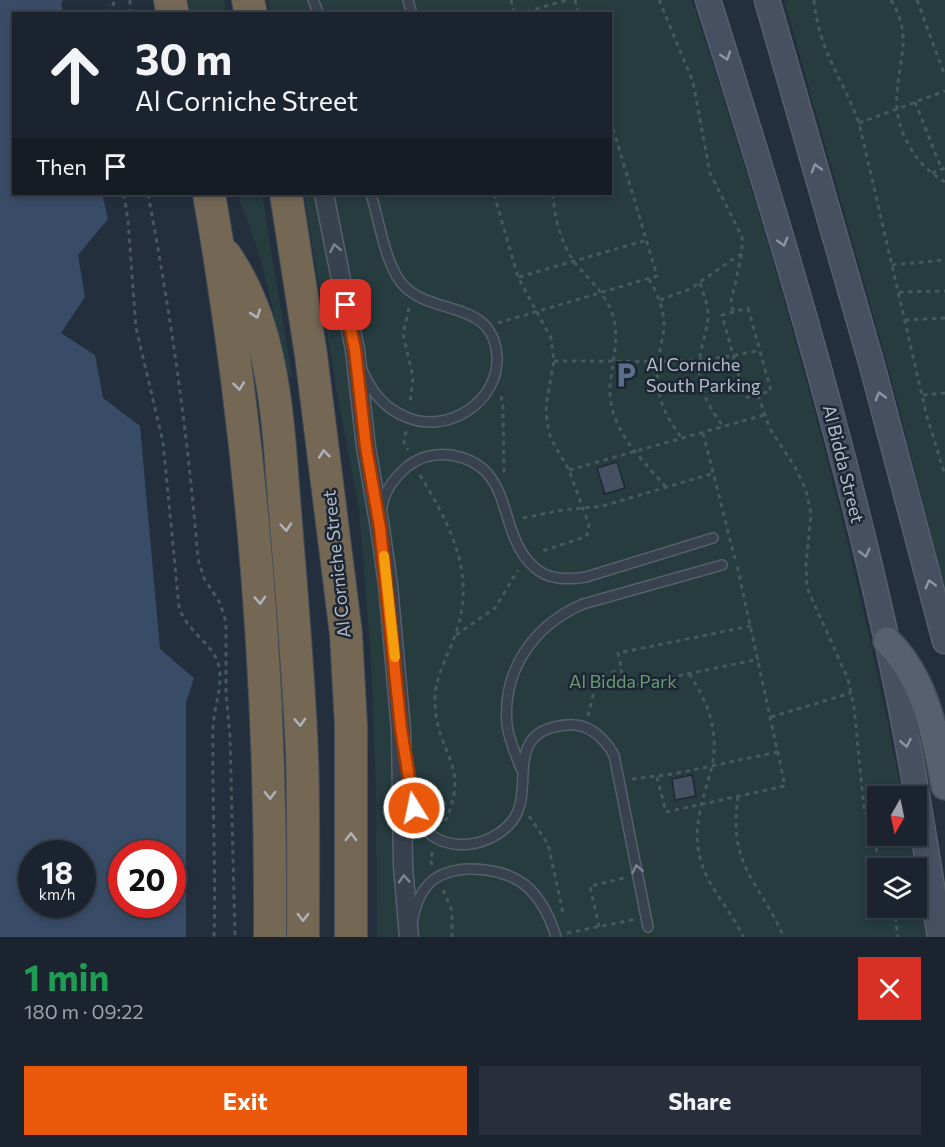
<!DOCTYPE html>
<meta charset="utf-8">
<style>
:root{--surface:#1b232e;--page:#282f3a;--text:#f1f3f6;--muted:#a0a4aa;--line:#39404a;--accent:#ea580c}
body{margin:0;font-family:Commissioner,sans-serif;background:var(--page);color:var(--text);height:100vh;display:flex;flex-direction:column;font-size:22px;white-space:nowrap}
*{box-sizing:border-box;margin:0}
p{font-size:20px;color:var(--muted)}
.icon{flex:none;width:33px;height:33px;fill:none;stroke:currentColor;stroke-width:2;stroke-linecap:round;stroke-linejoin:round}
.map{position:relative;height:937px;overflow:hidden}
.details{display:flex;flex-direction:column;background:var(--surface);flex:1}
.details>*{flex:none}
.hud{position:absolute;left:12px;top:12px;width:600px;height:183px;border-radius:0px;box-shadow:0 3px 9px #0003,0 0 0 2px var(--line);background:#1b232e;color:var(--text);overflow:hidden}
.needle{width:39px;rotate:189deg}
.controls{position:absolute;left:867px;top:786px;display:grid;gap:12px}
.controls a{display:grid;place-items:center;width:60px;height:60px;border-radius:0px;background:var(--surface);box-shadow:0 3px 9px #0003,0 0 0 2px var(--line);font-size:30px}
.speed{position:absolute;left:18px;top:840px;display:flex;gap:12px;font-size:30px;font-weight:700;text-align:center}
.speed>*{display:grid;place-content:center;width:78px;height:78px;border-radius:50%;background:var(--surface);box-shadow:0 3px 9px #0003,0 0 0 2px var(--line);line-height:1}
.speed small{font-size:15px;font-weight:400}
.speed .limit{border:9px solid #d22;background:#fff;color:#111}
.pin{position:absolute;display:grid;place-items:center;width:51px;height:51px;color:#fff;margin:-26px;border-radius:12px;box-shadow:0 3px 9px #0006}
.me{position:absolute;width:66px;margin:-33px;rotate:350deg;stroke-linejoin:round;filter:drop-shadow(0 0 4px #0008)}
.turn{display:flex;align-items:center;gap:21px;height:126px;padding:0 24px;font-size:27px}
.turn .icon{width:78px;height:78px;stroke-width:2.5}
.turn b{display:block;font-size:42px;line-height:51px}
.then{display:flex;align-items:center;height:57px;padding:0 24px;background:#0003;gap:12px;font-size:22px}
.round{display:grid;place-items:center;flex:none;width:63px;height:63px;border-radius:0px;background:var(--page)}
.overview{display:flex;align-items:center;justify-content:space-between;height:102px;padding:0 24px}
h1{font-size:36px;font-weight:700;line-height:45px;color:#1e9e55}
.cta{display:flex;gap:12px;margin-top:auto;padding:12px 24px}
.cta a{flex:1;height:69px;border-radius:0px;background:var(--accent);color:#fff;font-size:24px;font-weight:700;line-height:69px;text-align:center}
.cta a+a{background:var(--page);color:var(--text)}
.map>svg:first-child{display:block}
</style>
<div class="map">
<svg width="945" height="937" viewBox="0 0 945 937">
<rect width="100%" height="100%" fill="#242f3e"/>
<!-- green -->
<path fill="#263c3f" d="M 188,0 L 224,0 L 227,13 L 191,13 Z
M 267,0 L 692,0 C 778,261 851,526 902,796 L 878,796 L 878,836 L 909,836 L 915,868 L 878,868 L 878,908 L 916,908 L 917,880 L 926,937 L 377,937 L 376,792 L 371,659 L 359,508 L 338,399 L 304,194 L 610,194 L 610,14 L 270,14 Z
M 784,0 L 945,0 L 945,591 L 892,381 Z
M 237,194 L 262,194 L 292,377 L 283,370 C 275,309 261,250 237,194 Z"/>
<!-- water -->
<path fill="#394c67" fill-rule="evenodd" d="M 0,0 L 63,0 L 61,4 L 63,13 L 14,14 L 14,194 L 102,194 L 108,219 L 78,255 L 85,297 L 61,333 L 95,355 L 103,398 L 140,426 L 160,649 L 194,678 L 186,703 L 186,937 L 0,937 ZM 32,854 L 82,854 L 82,904 L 32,904 ZM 122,854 L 172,854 L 172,904 L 122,904 Z"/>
<!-- building -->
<path fill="#455162" stroke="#1f2835" stroke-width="1.5" d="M 617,462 L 625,488 L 605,494 L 597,468 Z
M 692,775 L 696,796 L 675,800 L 672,779 Z"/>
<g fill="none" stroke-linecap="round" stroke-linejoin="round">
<!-- lane casing -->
<g stroke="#565f6c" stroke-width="12">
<path id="lane" d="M 313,0 L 319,14
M 408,0 L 412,14
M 363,372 C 372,392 384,408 406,417 C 447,435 499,402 497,357 C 494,300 435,316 405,287 C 386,269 379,220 371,194
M 382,508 C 384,490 395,477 408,466 C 421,456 435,453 451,455 C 517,466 495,532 534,567 C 548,580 567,580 586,577 L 713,538
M 521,769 C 516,755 509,740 507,725 C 502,670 534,625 583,604 L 722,565
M 409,777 C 412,791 412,808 419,821 C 439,856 491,849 513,820 C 536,789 501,730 567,725 C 589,723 604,738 614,755 L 648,927
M 413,918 C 416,903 422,887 436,878 C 460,863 503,868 525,885 C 541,898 550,917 556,937"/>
</g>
<!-- street casing -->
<g stroke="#565f6c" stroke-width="21">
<path id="street" d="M 324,194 L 355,350 L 366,447 L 380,528 L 388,585 L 401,729 L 403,866 L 409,937"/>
</g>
<!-- secondary casing -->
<g stroke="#565f6c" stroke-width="27">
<path id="secondary" d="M 708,0 C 775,211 839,424 887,641 C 909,738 924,838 940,937
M 767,0 L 873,369 L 945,641"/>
</g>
<!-- primary casing -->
<g stroke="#414a57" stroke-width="30">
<path id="primary" d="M 887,641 C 925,677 936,736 945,786"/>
</g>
<!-- highway casing -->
<g stroke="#434c59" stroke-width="34">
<path id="highway" d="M 170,0 L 173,14
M 248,0 L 251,14
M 209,194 C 252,439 272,687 270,937
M 286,194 L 311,355 L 346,634 L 351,726 L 351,937
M 225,255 C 278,331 278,433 286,523 C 292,600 299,677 302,755 C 304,815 303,876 303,937"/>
</g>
<!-- path -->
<path stroke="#44595c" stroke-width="3" stroke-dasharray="4.5 4.5" stroke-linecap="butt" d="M 130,0 L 130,14
M 511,0 L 515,14
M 575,0 L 579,14
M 659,0 L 693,82 L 710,173 L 742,237 L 742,253 L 731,302 L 733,311
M 814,0 C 819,52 842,77 859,123 L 927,417 L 945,475
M 891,0 C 913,37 899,56 897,94 C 894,129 914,164 945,182
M 917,0 L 945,76
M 109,14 L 115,0
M 518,14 L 567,0
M 915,102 L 942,170
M 859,123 L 945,91
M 932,173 L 945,168
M 124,194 L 128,221 L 136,328 L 163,442 L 179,607 C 187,633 215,644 219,667 C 223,688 213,709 213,730 C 212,799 216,868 214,937
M 148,194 C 171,315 188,436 198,559 L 204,578 L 220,603 L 226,622 L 226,693 L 230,737 L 235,937
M 494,194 L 518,277 L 551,338 L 554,361 L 546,405 L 547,423 L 551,439 L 569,470 L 583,509 L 589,524 L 587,535 L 582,538 L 539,552
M 553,194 C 554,216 561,244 575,263 C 587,278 603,291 611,310 C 620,333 614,354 611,377 C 603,424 638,455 666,487
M 386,196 L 393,194
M 892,265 L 945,260
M 519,277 L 647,240
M 649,279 C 655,290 661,301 663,314 C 666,328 661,342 659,355 C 653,387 662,413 682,438
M 700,283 C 703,293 708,304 708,315 C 708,328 702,343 700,356 C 695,382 708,407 723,426
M 899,292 L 945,291
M 660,300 L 690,289 L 742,253
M 409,308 L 403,334 L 413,377 L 410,403
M 748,308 L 771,391 L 745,398 L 722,315 Z
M 905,320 L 945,318
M 498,323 L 657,276 L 610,118
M 554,361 C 622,360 693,367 760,350
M 758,395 L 770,429 L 795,467 L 806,490 L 811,514 L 806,565 L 807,588 L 848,679 L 854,707 L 864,808 L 882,868
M 923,395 L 945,393
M 501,396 L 503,407 L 504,473
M 406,431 L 404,443 L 408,450
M 703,433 L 735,559
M 569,470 L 764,415
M 420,475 C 451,527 478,576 454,638 C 446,660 434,679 435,703 C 437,758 473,764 443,826
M 523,518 L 563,510 L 603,506 L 714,473
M 751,626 L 618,653 L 625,687 L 759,659
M 456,635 L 495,608 L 518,570
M 689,674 C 709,702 720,735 711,770 C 704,795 695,820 698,847 C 702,883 729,905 743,937
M 588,716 L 597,679 L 602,675 L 621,670
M 771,717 L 851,693
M 657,777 L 666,812 L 785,786 L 737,565
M 632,779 L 673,774 L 778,752
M 738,796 C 728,867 758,879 784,937
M 529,816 L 548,844 L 563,913
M 432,865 L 430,859 L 433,852
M 443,890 L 452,911 L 452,937
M 894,908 L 898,937
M 599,927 L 590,886 L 624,878
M 567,933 L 632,920 L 631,917"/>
<!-- lane -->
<use href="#lane" stroke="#38414e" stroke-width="9"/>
<!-- street -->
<use href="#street" stroke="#38414e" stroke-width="18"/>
<!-- secondary -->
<use href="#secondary" stroke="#465061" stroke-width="24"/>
<!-- primary -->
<use href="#primary" stroke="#56606e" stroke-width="27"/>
<!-- highway -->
<use href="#highway" stroke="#746855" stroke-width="32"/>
</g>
<!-- one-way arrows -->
<defs><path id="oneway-chevron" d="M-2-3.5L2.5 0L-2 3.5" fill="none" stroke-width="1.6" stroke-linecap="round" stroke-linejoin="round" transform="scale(1.5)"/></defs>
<g stroke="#8e96a5">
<use href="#oneway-chevron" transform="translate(726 56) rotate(72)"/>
<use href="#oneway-chevron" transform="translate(816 168) rotate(-106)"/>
<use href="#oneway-chevron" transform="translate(783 242) rotate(74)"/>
<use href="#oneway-chevron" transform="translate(880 396) rotate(-105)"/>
<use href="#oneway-chevron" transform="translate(865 553) rotate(76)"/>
<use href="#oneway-chevron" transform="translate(930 584) rotate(-105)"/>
<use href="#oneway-chevron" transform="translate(906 743) rotate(79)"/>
</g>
<g stroke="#7c8592">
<use href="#oneway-chevron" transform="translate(335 248) rotate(-101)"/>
<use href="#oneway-chevron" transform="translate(637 869) rotate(-101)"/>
<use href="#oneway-chevron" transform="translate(404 879) rotate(-94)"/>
</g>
<g stroke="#aeb4bd">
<use href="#oneway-chevron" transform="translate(256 314) rotate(71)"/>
<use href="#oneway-chevron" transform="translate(239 386) rotate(83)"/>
<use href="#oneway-chevron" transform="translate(324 454) rotate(-97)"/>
<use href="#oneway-chevron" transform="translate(286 527) rotate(85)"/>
<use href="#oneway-chevron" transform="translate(260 600) rotate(86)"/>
<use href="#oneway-chevron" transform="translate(300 722) rotate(87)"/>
<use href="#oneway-chevron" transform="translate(270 795) rotate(89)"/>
<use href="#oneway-chevron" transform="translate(351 837) rotate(-90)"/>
<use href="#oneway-chevron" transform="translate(303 917) rotate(90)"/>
</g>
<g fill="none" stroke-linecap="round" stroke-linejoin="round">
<!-- route casing -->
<g stroke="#983908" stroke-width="15">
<path id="route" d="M 346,305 L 355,350 L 366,447 L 380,528 L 401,729 L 414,808"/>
</g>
<!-- route -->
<use href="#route" stroke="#ea580c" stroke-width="10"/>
<!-- slow -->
<path stroke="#f59e0b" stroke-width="10" d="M 384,556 L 395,657"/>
</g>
<!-- icons -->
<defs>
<g id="parking-bare" transform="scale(2.07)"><path d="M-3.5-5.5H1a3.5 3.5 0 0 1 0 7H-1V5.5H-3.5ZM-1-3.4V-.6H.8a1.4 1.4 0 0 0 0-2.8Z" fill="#5c6f8a" stroke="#1d2633" stroke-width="2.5" paint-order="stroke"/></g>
</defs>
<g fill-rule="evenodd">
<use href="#parking-bare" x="626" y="375"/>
</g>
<g text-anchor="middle" stroke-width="5" stroke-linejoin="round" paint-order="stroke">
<!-- poi labels -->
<g font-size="18" fill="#b4bcc9" stroke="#1d2633" text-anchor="start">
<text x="646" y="371">Al Corniche<tspan x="646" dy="21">South Parking</tspan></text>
</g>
<!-- street labels -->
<g font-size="18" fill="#b4bcc9" stroke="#1d2633">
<text transform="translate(843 464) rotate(76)" y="6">Al Bidda Street</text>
<text transform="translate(337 564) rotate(-96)" y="6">Al Corniche Street</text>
</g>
<!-- park labels -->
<g font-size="18" fill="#6b9a76" stroke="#1d2633">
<text x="623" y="688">Al Bidda Park</text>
</g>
</g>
</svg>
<div class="controls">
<a><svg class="needle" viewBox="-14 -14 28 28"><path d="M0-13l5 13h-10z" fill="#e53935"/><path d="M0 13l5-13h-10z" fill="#a0a4aa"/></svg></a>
<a><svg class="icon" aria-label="layers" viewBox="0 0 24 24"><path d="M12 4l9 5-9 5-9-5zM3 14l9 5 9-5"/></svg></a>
</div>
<div class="speed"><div>18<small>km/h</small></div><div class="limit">20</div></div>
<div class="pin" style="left:346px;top:305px;background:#d93025"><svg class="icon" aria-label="arrive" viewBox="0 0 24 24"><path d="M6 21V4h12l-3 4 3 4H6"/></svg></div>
<svg class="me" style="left:414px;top:808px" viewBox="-20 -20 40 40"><circle r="17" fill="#ea580c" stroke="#fff" stroke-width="3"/><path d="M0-11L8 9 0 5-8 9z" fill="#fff"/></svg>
<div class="hud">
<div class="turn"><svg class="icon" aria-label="ahead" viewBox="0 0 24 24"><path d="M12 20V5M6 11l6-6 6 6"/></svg><div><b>30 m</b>Al Corniche Street</div></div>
<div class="then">Then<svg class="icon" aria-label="arrive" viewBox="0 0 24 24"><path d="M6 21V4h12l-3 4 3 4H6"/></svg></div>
</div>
</div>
<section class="details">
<div class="overview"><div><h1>1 min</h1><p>180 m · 09:22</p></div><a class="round" style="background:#d93025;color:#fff"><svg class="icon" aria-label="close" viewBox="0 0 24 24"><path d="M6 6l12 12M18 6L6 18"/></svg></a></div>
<div class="cta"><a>Exit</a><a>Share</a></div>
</section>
